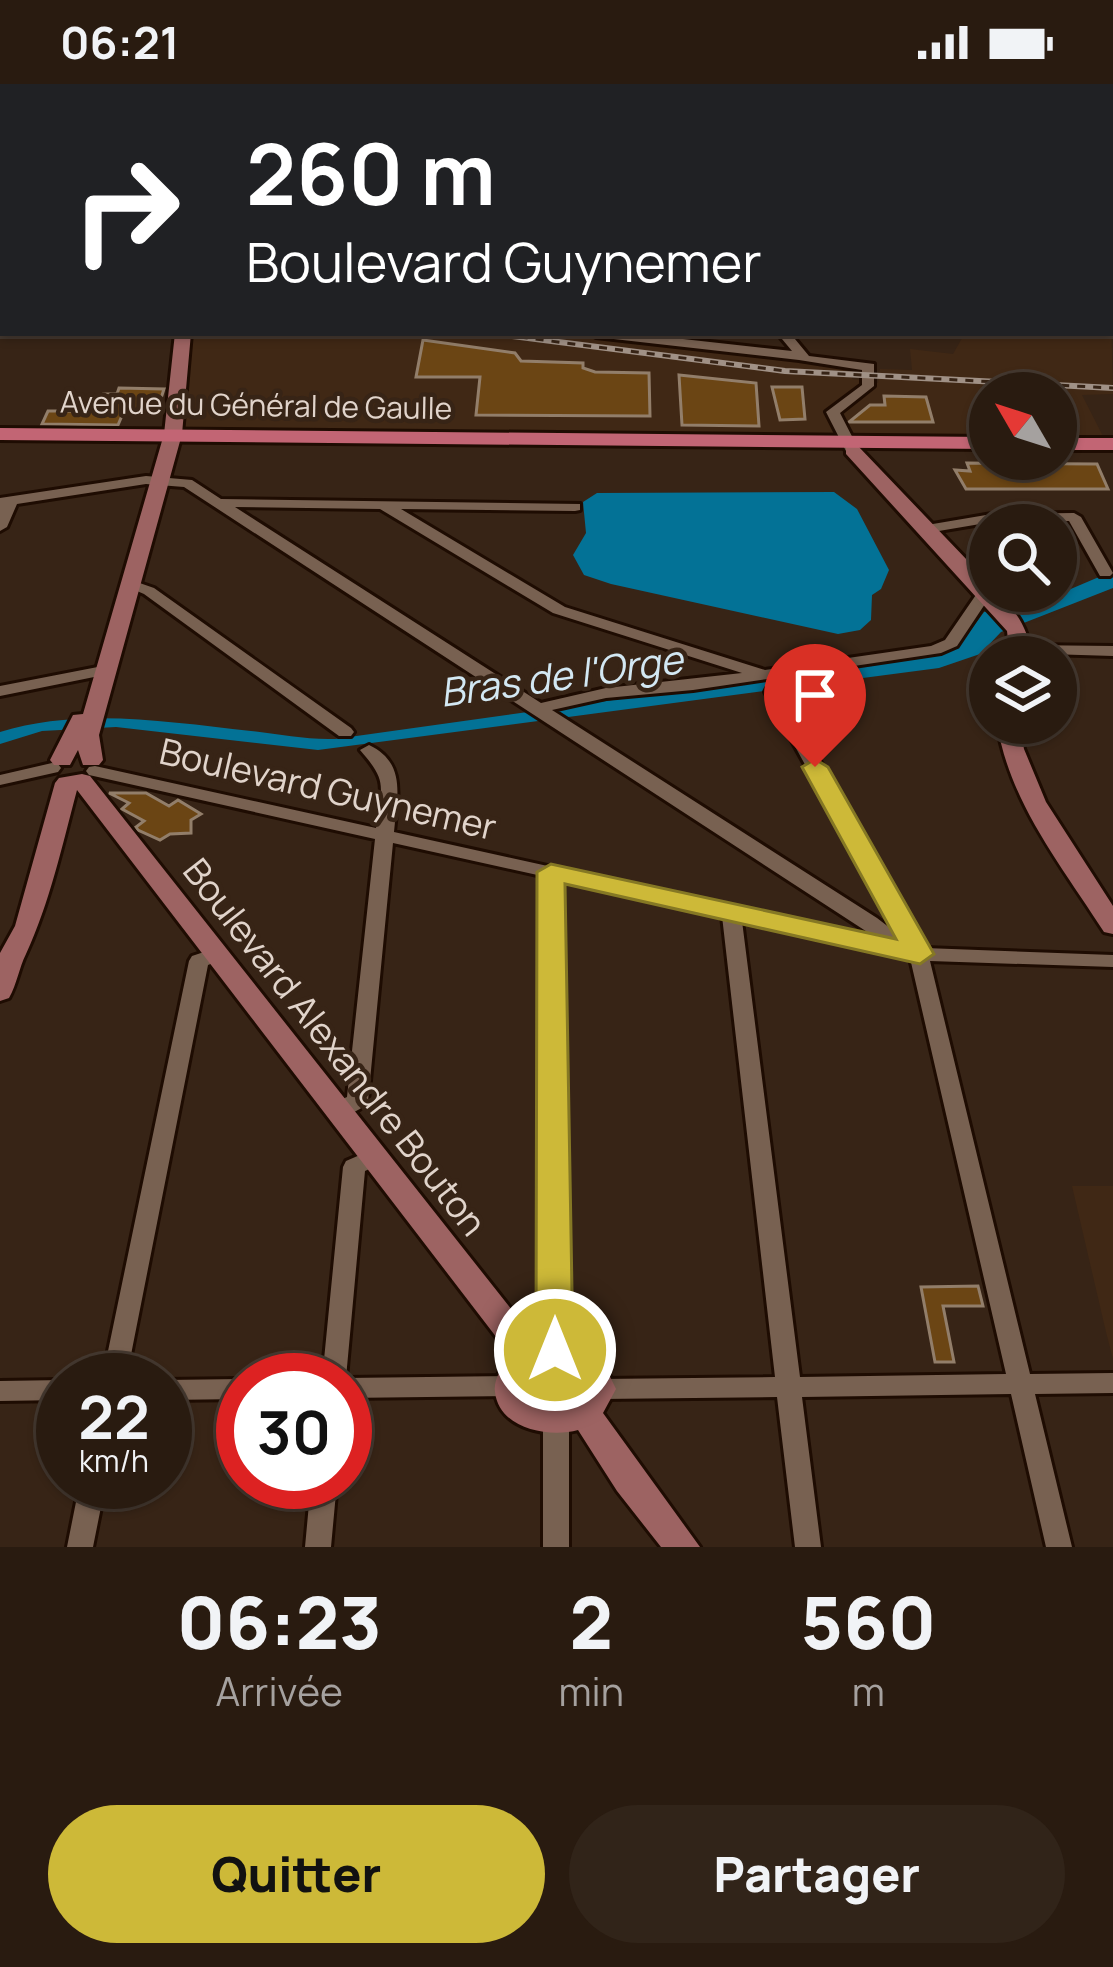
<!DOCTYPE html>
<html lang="fr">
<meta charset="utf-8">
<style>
:root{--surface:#291b10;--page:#312419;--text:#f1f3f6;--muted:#a5a19f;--line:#453930;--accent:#cdb938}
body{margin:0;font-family:Manrope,sans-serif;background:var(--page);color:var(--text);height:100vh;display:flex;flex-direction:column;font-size:45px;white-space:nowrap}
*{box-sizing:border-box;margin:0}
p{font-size:39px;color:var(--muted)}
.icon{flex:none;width:66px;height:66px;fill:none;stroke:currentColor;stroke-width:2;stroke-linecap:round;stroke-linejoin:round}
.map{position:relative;height:1463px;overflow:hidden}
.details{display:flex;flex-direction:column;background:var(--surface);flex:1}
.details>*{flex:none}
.banner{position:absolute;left:0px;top:0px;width:1113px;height:252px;box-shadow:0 3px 9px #0004,0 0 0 3px var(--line);background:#202124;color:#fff;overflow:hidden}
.needle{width:78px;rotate:309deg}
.buttons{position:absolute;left:969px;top:288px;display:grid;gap:24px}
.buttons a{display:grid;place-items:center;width:108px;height:108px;border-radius:50%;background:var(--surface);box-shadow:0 3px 9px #0004,0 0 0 3px var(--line);font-size:60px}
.speed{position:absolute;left:36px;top:1269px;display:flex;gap:24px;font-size:60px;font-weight:700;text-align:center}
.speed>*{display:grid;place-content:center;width:156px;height:156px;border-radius:50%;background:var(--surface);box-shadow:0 3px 9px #0004,0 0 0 3px var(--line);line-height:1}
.speed small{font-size:30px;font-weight:400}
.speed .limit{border:18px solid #d22;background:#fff;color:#111}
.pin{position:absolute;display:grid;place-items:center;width:102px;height:102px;color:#fff;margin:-123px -51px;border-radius:50% 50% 50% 0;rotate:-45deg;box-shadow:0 0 12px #0007}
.pin .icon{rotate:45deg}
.me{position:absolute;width:132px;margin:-66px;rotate:0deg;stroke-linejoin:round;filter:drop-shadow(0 0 9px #0008)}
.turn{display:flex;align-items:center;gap:42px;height:252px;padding:0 48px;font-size:54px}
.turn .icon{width:156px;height:156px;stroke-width:2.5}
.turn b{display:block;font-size:84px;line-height:102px}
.eta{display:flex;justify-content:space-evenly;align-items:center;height:204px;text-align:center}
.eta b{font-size:72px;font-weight:800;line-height:84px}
.cta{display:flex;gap:24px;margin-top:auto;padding:24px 48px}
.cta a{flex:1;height:138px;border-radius:72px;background:var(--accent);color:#111;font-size:48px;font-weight:800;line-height:138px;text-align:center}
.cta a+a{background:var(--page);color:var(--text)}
.status{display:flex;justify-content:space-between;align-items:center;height:84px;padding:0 60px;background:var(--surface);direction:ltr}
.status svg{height:33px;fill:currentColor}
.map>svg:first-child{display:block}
</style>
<div class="status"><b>06:21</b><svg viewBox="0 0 49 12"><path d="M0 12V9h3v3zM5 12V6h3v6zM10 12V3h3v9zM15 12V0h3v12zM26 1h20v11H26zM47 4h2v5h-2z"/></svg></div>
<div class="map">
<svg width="1113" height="1463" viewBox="0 0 1113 1463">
<rect width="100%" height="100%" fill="#372416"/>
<!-- built -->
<path fill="#402815" d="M 1110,193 L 1113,310 L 1082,311 L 1107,360 L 1056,360 L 1056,309 L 990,309 L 990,359 L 173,350 L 183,249 L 559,249 L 852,284 L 852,295 L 878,299 L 880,285 L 912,286 L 910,265 L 953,270 L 965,249 L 1110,249 Z
M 1072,1102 L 1113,1102 L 1113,1275 L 1106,1248 Z"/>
<!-- water -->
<path fill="#037296" d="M 834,408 L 857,425 L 889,486 L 881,505 L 872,511 L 871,536 L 860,546 L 838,550 L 611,500 L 584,491 L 573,471 L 586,449 L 583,418 L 597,409 Z
M 1113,487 L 1113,504 L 1001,548 L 980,570 L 939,584 L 318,666 L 116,643 L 42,647 L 0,660 L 0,648 C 81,623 168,638 251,647 C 280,650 306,656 335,655 L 932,571 L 959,562 L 984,528 L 1066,507 Z"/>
<!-- building -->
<path fill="#6b4514" stroke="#927e6a" stroke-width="3" d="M 423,256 L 515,269 L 521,277 L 583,279 L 583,284 L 595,288 L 649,289 L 650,332 L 476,331 L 480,293 L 416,293 Z
M 679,291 L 756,299 L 759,342 L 682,341 Z
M 772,303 L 802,303 L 805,335 L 780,336 Z
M 119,304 L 164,305 L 157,327 L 124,327 L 118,341 L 42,340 L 48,327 L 90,327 L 103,310 L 117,310 Z
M 884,312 L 926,313 L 933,338 L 849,338 L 870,321 L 885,321 Z
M 967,379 L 1097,380 L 1108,405 L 966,405 L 955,386 L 970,387 Z
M 109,709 L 146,709 L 169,722 L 178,716 L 201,730 L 191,736 L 191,749 L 170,750 L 160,756 L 138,746 L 136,743 L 144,737 L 122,725 L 129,719 Z
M 978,1202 L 983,1222 L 943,1222 L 954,1278 L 935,1278 L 921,1203 Z"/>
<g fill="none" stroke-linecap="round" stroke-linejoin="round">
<!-- street casing -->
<g stroke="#1e0c02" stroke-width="6">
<path id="street" d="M 468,0 L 481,0 L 485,3 L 472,3 Z
M 571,0 L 581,0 L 578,3 L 568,3 Z
M 652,0 L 662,0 L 660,3 L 650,3 Z
M 697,0 L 707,0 L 705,3 L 695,3 Z
M 770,0 L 796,0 L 802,3 L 776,3 Z
M 0,25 L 3,25 L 3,31 L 0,31 Z
M 0,95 L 3,96 L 3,103 L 0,102 Z
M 590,249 L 629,249 L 792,267 L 777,249 L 790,249 L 809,272 L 874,280 L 874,302 L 840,329 L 859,366 L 852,370 L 847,369 L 826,328 L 862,301 L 862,286 L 799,276 L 596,253 Z
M 146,392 L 192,396 L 221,415 L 580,420 L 580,426 L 575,427 L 401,425 L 565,523 L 765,586 L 931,562 L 945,556 L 980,505 L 990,505 L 993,508 L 957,562 L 941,569 L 693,606 L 606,614 L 552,626 L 877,834 L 899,851 L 765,608 L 767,604 L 779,604 L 925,864 L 1113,871 L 1113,883 L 930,877 L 1030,1290 L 1113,1289 L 1113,1309 L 1035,1310 L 1072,1463 L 1046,1463 L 1011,1310 L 802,1313 L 821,1463 L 795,1463 L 777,1313 L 600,1315 L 591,1312 L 588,1305 L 591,1298 L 600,1295 L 775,1293 L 722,832 L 560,796 L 567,1266 L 564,1273 L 555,1276 L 546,1273 L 543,1266 L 542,792 L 393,759 L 368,1017 C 361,1028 343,1034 331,1030 L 328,1025 L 331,1020 L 347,1013 L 375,755 L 89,691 L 86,687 L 89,683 L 95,682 L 376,744 C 381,702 389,699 360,666 L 369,661 C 407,679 397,713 394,748 L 878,855 L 184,403 L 146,400 L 17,420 L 7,443 L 0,447 L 0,414 ZM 235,423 L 380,425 L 553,529 L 742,589 L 606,604 L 541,619 ZM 742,837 L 910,874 L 1006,1290 L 800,1293 Z
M 1074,429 L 1081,433 L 1113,489 L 1110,492 L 1100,492 L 1069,437 L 992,438 L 927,449 L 920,445 L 927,441 L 992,430 Z
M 131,496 L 154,504 L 351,644 L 354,648 L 351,652 L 339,652 L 144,510 L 123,501 Z
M 1022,561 L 1113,562 L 1113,572 L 1016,569 L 1014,566 Z
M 108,581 L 114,583 L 116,586 L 114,589 L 0,612 L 0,602 Z
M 52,679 L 58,680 L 61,684 L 58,688 L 0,701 L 0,691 Z
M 216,864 L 226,870 L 223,875 L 208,881 L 126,1296 L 102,1296 L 189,877 L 192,872 Z
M 376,1064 L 384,1066 L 387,1072 L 384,1078 L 365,1087 L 346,1294 L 511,1292 L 520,1295 L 523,1302 L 520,1309 L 511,1312 L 345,1314 L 345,1296 L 322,1296 L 343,1083 L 346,1077 Z
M 243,1295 L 246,1296 L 243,1296 L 243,1315 L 165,1316 L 165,1296 Z
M 63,1296 L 63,1316 L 0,1317 L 0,1297 Z
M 556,1328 L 565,1332 L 569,1339 L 569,1463 L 543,1463 L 543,1339 L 547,1332 Z
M 80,1398 L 106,1398 L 93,1463 L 67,1463 Z
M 311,1398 L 337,1398 L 331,1463 L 305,1463 Z"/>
</g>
<!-- secondary casing -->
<g stroke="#1e0c02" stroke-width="6">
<path id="secondary" d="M 23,0 L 38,0 L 40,3 L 25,3 Z
M 195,0 L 208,0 L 210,3 L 197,3 Z
M 0,175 L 3,175 L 3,185 L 0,185 Z
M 1110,206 L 1113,207 L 1113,217 L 1110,216 Z
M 175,249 L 191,249 L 182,350 L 99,651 L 103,676 L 99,681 L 83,681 L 78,666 L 70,681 L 54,681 L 50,676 L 73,631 L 83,630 L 164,350 Z
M 852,361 L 858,362 L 990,500 L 990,507 L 996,507 C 1017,528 1028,544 1032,573 L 1010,573 L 1007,547 L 846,370 L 846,362 Z
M 997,639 L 1019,639 L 1024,665 L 1046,718 L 1113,822 L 1113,850 L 1104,848 C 1062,782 1009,718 997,639 Z
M 82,690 L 90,692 L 538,1259 L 555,1253 L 598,1268 L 616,1305 L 603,1329 L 700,1463 L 661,1463 L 617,1407 L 578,1346 C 549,1354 499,1345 495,1308 C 493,1295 503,1282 510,1271 L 77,706 C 62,762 50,818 26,870 C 19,884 17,900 9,914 L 0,917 L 0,869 L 15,842 L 55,699 L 59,694 ZM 555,1279 L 575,1286 L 583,1304 L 573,1319 L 542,1320 L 529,1311 C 527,1290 538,1286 555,1279 Z"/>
</g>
<!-- primary casing -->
<g stroke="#1e0c02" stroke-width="6">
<path id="primary" d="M 0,344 L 990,353 L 990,365 L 0,356 Z
M 1056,354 L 1113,354 L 1113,366 L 1056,366 Z"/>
</g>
<!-- street -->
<use href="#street" fill="#786151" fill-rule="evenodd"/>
<!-- secondary -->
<use href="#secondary" fill="#9d6362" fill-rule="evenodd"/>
<!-- primary -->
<use href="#primary" fill="#c26574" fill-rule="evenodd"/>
<!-- rail casing -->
<g stroke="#a09186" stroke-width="6">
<path id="rail" d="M 488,249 L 785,287 L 1113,304"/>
</g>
<!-- rail -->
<use href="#rail" stroke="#372416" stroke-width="3" stroke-dasharray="8" stroke-linecap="butt"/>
</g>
<!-- route -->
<path fill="#cdb938" stroke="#857824" stroke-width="3" d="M 815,675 L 828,683 L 934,870 L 920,880 L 565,800 L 573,1266 L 568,1277 L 555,1281 L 542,1277 L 536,1266 L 537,788 L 551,780 L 896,855 L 802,683 Z"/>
<g text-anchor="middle" stroke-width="9" stroke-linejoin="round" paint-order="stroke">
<!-- far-street labels -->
<g font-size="30" fill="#e1d4cb" stroke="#372416">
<text transform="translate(256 322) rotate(1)" y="10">Avenue du Général de Gaulle</text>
</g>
<!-- street labels -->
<g font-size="36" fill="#e1d4cb" stroke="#372416">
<text transform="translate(328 705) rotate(13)" y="13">Boulevard Guynemer</text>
<text transform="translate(335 963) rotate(52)" y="13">Boulevard Alexandre Bouton</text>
</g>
<!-- water labels -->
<g font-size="39" font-style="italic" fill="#d3e8f3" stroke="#372416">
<text transform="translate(561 592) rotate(-8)" y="14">Bras de l'Orge</text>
</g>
</g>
</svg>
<div class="buttons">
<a><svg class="needle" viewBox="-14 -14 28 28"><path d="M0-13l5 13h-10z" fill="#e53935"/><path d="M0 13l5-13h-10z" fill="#a5a19f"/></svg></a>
<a><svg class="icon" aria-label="search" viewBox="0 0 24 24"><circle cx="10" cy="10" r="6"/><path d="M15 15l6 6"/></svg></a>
<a><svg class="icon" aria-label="layers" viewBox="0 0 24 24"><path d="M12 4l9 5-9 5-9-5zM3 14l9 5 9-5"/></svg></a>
</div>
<div class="speed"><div>22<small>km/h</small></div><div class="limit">30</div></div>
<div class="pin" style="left:815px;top:683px;background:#d93025"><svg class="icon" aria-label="arrive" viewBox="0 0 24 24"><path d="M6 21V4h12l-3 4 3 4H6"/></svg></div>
<svg class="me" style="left:555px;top:1266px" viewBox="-20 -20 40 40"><circle r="17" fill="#cdb938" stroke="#fff" stroke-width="3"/><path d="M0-11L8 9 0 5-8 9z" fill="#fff"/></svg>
<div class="banner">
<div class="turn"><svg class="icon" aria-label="right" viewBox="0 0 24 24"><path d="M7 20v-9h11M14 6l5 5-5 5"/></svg><div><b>260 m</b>Boulevard Guynemer</div></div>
</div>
</div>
<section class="details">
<div class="eta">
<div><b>06:23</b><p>Arrivée</p></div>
<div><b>2</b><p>min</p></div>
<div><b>560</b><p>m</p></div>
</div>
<div class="cta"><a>Quitter</a><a>Partager</a></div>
</section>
